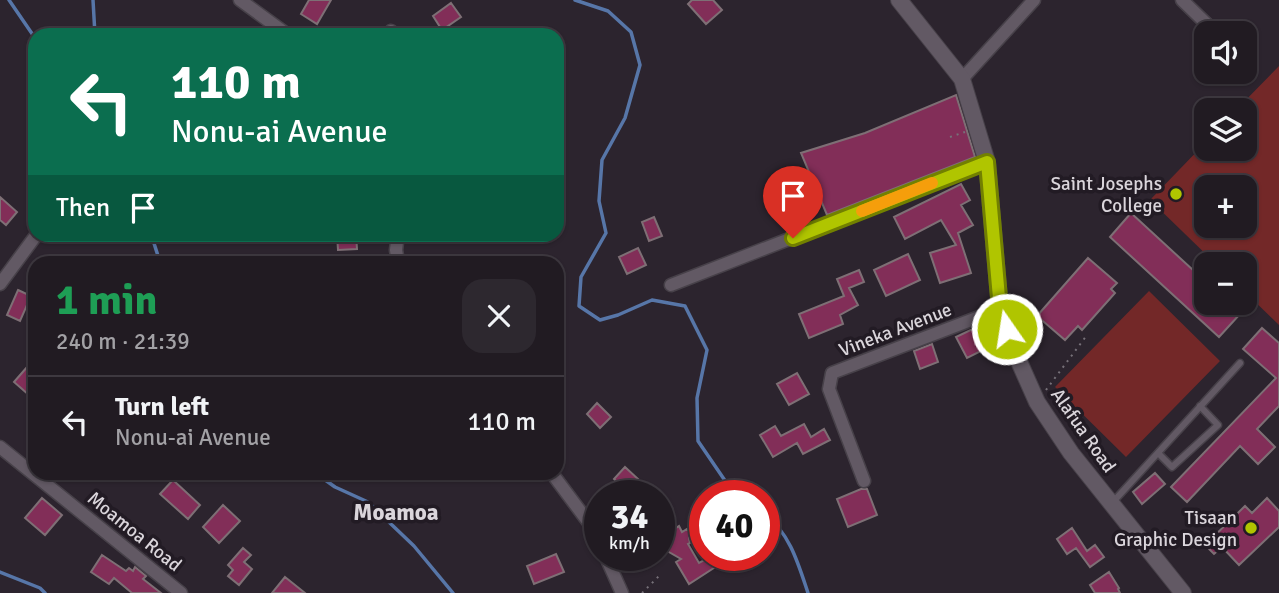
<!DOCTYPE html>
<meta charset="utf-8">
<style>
:root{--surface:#211b22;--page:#2d282f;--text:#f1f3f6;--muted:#a2a1a5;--line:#3e3940}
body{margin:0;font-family:Signika,sans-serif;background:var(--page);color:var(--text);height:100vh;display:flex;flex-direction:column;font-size:26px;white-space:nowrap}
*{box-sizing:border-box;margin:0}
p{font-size:23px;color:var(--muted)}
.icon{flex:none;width:38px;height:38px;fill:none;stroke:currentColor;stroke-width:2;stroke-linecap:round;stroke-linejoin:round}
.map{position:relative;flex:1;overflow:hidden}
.side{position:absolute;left:28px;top:256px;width:536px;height:224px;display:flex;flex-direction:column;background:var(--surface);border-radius:21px;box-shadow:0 2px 5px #0004,0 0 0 2px var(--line)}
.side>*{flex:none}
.hud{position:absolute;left:28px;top:28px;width:536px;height:214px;border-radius:21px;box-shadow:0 2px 5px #0004,0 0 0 2px var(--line);background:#0b6e4f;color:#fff;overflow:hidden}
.buttons{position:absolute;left:1194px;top:21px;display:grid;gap:14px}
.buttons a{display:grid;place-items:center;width:63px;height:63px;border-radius:14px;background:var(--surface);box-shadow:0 2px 5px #0004,0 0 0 2px var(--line);font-size:35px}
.speed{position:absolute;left:584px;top:480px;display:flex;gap:14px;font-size:35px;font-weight:700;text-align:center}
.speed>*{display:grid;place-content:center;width:91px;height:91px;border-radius:50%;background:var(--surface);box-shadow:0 2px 5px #0004,0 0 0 2px var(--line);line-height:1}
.speed small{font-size:18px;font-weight:400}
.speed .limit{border:10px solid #d22;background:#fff;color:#111}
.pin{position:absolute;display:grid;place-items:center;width:60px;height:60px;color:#fff;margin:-72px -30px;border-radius:50% 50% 50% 0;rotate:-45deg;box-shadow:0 0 7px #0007}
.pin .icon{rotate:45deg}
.me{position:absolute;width:77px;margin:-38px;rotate:347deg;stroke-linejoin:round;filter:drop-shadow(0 0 5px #0008)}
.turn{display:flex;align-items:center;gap:24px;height:147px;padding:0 28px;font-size:32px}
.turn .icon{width:91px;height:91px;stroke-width:2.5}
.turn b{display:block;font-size:49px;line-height:60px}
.then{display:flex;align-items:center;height:66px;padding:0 28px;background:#0003;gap:14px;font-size:26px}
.round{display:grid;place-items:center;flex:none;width:74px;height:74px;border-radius:21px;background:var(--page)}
.overview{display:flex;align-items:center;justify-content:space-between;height:119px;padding:0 28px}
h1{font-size:42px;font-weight:700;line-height:52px;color:#1e9e55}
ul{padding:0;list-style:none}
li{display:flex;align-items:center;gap:21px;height:91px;padding:0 28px;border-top:2px solid var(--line)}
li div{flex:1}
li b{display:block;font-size:26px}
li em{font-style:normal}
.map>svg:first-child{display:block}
</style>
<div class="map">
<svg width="1279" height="593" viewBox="0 0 1279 593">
<rect width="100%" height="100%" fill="#2c242e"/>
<!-- green -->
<path fill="#732828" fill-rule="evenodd" d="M 1279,66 L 1279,325 L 1244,291 L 1244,264 L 1216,264 L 1150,200 L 1206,142 L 1206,149 L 1244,149 L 1244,110 L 1236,110 ZM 1206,187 L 1244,187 L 1244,226 L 1206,226 Z
M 1149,291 L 1220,361 L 1126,457 L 1055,387 Z"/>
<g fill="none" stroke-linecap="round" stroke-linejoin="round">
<!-- stream -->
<path stroke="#5776a8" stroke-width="3.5" d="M 9,0 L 35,38
M 93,0 L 95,35
M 575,0 L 608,11 L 631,32 L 640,65 L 625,118 L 602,160 L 599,201 L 606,233 L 581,277 L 579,306 L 600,320 L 618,315 L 652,300 L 685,306 L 707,350 L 697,398 L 698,441 L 728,485 L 741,495
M 151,234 L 160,262
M 314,472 L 335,487 L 368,502 L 414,546 L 453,593
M 765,514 C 790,534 798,563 808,593
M 0,572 L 40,588 L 45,593"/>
</g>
<!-- building -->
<path fill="#822e58" stroke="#7e6f75" stroke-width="2" d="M 309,0 L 331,0 L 317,24 L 301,14 Z
M 692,0 L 713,0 L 722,10 L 706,24 L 688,4 Z
M 451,3 L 461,17 L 442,30 L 433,16 Z
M 956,95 L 975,157 L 827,215 L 801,153 L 865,133 Z
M 961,184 L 970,200 L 961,205 L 973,225 L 958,233 L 971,273 L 940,283 L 930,253 L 956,245 L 941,220 L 905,239 L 894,217 Z
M 0,197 L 17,212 L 6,225 L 0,220 Z
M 1131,213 L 1206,282 L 1206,303 L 1228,303 L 1240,314 L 1219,337 L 1110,237 Z
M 654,217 L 662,236 L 649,241 L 642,222 Z
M 337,234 L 356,234 L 357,249 L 338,250 Z
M 638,248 L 646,265 L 627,274 L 619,257 Z
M 908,254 L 920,280 L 886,296 L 874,270 Z
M 1088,258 L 1117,283 L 1111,289 L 1115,293 L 1082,330 L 1078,326 L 1065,340 L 1037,316 Z
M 859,270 L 864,282 L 849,288 L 858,305 L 840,315 L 843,324 L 809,338 L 799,314 L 844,296 L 837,279 Z
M 18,290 L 31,296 L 20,321 L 7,315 Z
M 979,326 L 989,347 L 967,358 L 956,337 Z
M 1262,328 L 1279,343 L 1279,406 L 1257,429 L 1275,447 L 1258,464 L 1240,446 L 1187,502 L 1171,487 L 1276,378 L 1243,349 Z
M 932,344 L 938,362 L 920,369 L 914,351 Z
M 35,358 L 35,388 L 29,395 L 14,382 Z
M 797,373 L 809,394 L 789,405 L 777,384 Z
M 597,403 L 611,417 L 600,428 L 587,414 Z
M 804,424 L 811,437 L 824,429 L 830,440 L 803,454 L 797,443 L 773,457 L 760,435 L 775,426 L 781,436 Z
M 625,467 L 638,479 L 626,491 L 614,479 Z
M 1155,473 L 1165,484 L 1142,504 L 1133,492 Z
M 173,480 L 200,505 L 188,519 L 160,494 Z
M 861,489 L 867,489 L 877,515 L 848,527 L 837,499 Z
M 42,498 L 62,515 L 45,535 L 25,518 Z
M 1267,498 L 1279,511 L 1279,527 L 1239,565 L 1222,547 L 1214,554 L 1205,545 L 1245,506 L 1252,513 Z
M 223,505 L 240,521 L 219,543 L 203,527 Z
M 679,526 L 682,532 L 687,529 L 694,534 L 689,538 L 690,543 L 688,544 L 699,563 L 714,555 L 720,564 L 689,584 L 676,562 L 681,559 L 669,552 L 664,544 L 667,534 Z
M 1072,528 L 1087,551 L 1095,545 L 1104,557 L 1090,567 L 1076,548 L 1067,554 L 1057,539 Z
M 243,548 L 251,555 L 244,562 L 252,569 L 239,585 L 228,576 L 233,570 L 228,565 Z
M 556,554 L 564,572 L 534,584 L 527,566 Z
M 102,555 L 126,571 L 129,568 L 133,571 L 135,567 L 146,576 L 143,579 L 161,593 L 132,593 L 114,578 L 109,584 L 91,572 Z
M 1109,572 L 1119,588 L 1118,589 L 1120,593 L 1095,593 L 1090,585 Z
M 285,577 L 305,593 L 272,593 Z"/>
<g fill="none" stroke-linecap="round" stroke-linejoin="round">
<!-- service casing -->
<g stroke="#474149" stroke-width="9">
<path id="service" d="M 1158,453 L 1172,467 L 1218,425 L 1200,406
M 1113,502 L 1240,363"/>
</g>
<!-- minor casing -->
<g stroke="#474149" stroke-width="15">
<path id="minor" d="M 240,0 L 288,35
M 1182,0 L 1216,33
M 388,35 L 391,31 L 396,35
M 962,79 L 1034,0
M 398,234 L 396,250 L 398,262
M 0,284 L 37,234
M 671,285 L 987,162
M 0,447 L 181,593
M 551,472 L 595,531 L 600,543
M 864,481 L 829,389 L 832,373 L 1000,309
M 605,555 L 622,593"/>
</g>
<!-- tertiary casing -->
<g stroke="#474149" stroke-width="18">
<path id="tertiary" d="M 899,0 L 962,79 L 987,162 L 1000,309 L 1013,348 L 1037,402 L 1071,453 L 1183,593"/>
</g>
<!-- path -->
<path stroke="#777179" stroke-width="2" stroke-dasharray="2 5" stroke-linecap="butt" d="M 950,137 L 965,132
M 1046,390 L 1087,335
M 642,593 L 660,575"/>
<!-- service -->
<use href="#service" stroke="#625964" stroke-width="6"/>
<!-- minor -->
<use href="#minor" stroke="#625964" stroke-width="12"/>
<!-- tertiary -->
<use href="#tertiary" stroke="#625964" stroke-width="16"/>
</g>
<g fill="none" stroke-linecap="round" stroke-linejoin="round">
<!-- route casing -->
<g stroke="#728000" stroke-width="18">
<path id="route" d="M 793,238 L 987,162 L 1000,309 L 1007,329"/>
</g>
<!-- route -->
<use href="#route" stroke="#b0c500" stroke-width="12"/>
<!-- slow -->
<path stroke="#f59e0b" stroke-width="12" d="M 862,211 L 932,183"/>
</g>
<!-- markers -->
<g fill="#b0c500" stroke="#221b24" stroke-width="2.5">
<circle cx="1176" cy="194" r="7"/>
<circle cx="1251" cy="528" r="7"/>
</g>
<g text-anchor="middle" stroke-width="7" stroke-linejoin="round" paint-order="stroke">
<!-- poi labels -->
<g font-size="19" fill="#dad5db" stroke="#221b24" text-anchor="end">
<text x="1162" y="190">Saint Josephs<tspan x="1162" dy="22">College</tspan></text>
<text x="1237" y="524">Tisaan<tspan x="1237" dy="22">Graphic Design</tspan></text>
</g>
<!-- street labels -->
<g font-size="19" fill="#dad5db" stroke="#221b24">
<text transform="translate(895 329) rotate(-21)" y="7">Vineka Avenue</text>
<text transform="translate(1084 430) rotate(55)" y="7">Alafua Road</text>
<text transform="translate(135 531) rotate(39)" y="7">Moamoa Road</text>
</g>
<!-- quarter labels -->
<g font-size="23" font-weight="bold" fill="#dad5db" stroke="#221b24">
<text x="396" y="520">Moamoa</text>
</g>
</g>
</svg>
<div class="buttons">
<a><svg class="icon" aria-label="sound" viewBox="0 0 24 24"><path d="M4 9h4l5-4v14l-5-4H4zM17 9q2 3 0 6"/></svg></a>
<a><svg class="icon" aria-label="layers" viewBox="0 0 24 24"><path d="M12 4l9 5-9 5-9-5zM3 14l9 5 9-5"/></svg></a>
<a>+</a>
<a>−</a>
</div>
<div class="speed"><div>34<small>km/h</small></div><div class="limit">40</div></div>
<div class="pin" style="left:793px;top:238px;background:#d93025"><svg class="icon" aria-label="arrive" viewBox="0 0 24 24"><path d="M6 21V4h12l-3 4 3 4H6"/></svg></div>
<svg class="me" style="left:1007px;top:329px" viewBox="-20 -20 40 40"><circle r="17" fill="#b0c500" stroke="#fff" stroke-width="3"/><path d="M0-11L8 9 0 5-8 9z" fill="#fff"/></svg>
<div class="hud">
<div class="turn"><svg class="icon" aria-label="left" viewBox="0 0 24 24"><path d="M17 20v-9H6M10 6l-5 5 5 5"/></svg><div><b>110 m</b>Nonu-ai Avenue</div></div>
<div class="then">Then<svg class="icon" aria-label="arrive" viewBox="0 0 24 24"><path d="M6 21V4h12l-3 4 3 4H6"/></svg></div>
</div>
<section class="side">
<div class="overview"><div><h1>1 min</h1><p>240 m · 21:39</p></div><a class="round"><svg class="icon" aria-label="close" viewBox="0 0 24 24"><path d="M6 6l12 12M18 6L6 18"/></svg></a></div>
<ul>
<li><svg class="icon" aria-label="left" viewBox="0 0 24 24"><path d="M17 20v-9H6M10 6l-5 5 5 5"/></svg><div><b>Turn left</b><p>Nonu-ai Avenue</p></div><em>110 m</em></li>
</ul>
</section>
</div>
